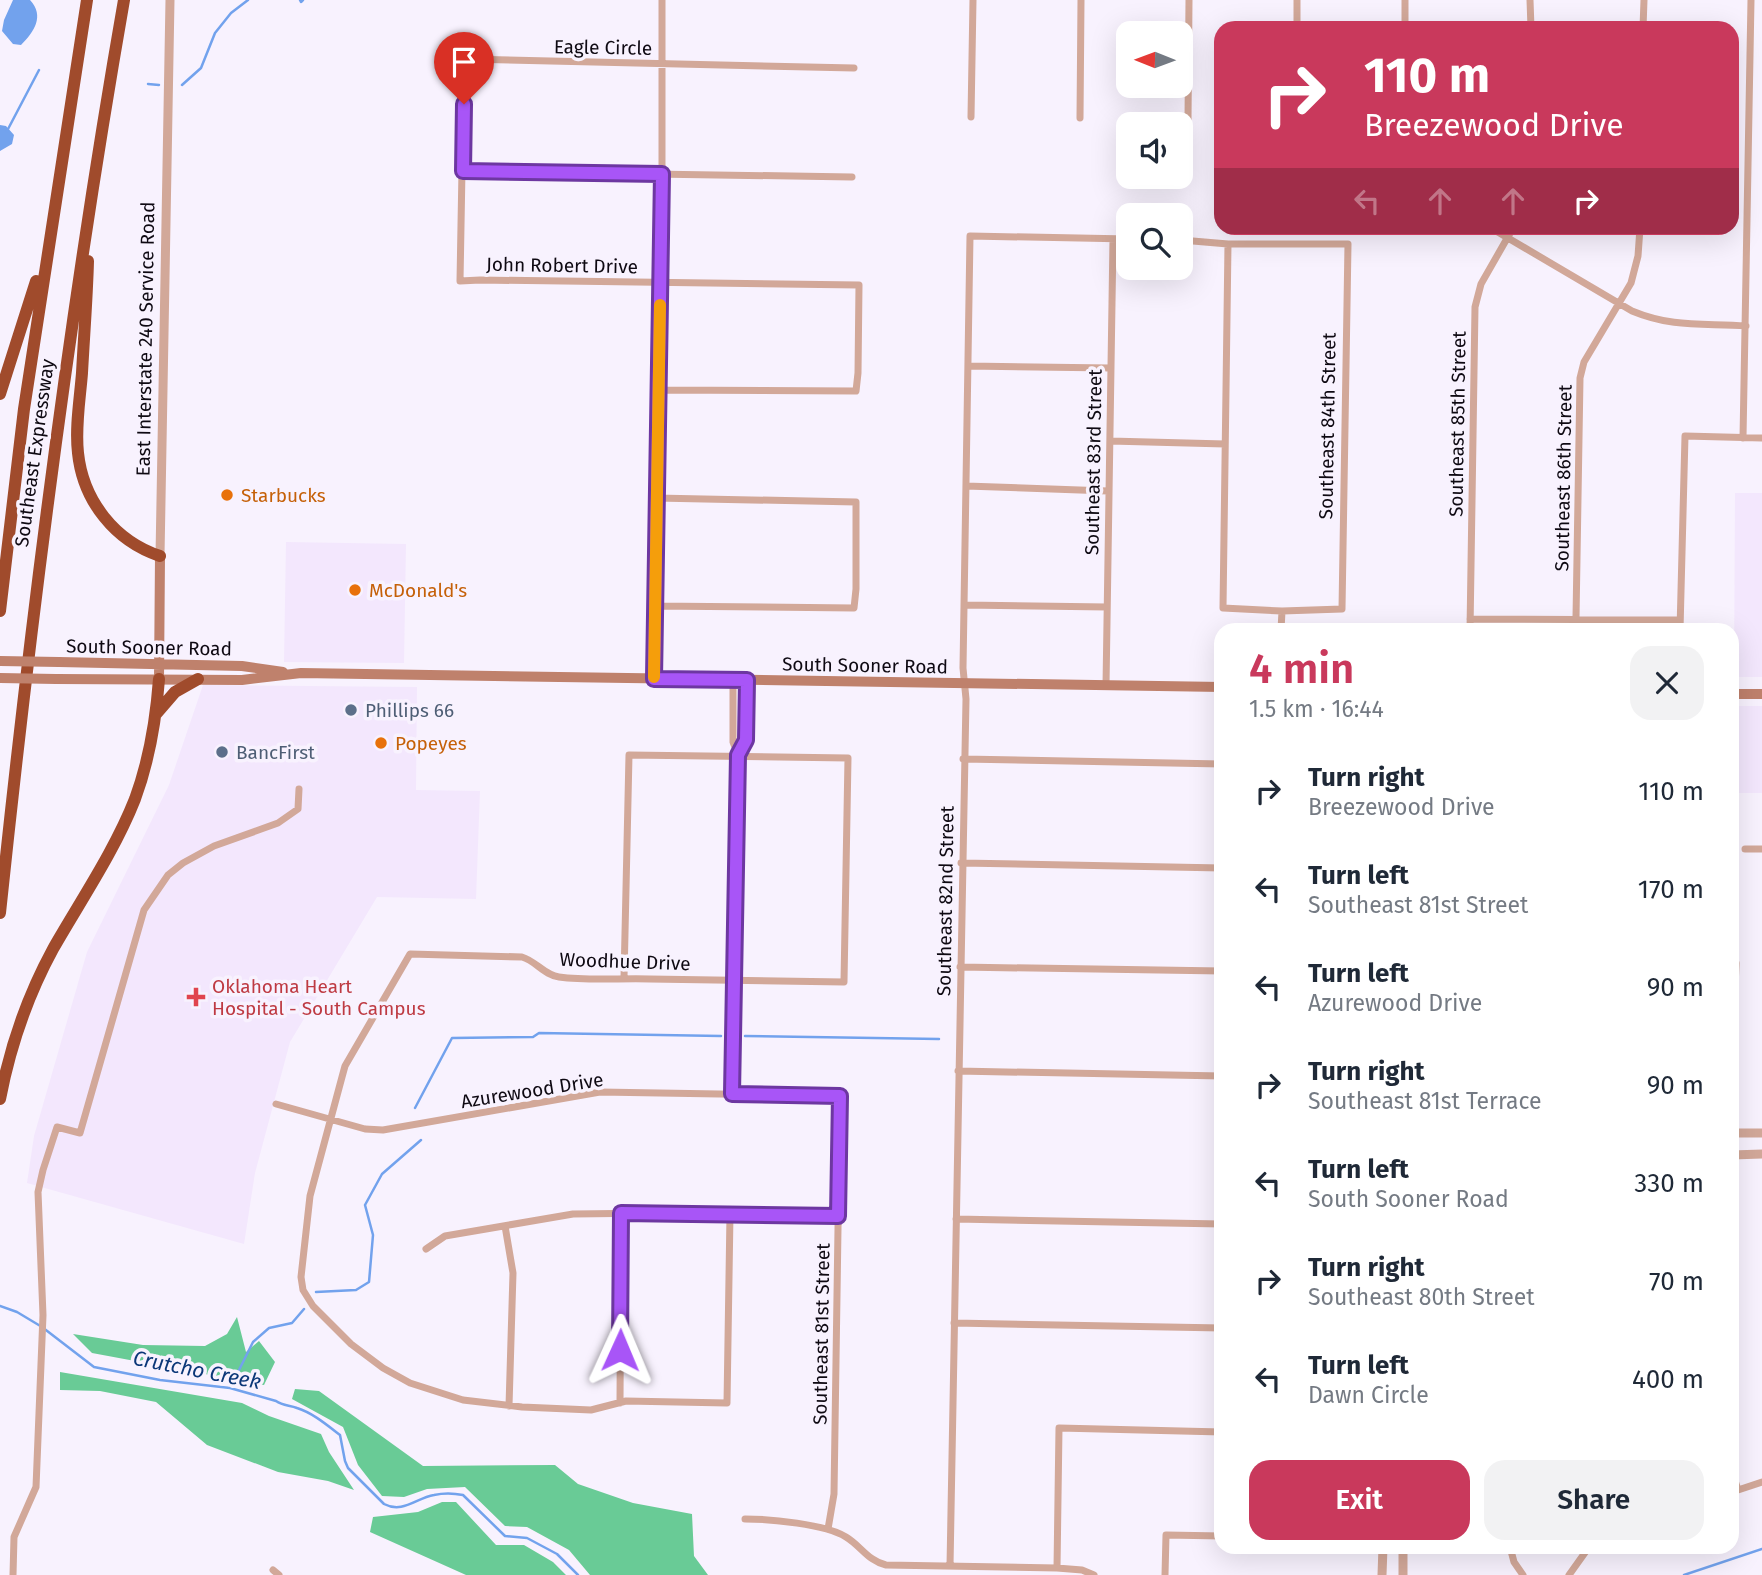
<!DOCTYPE html>
<meta charset="utf-8">
<style>
:root{--surface:#fff;--page:#f2f2f3;--text:#1f2937;--muted:#747a83;--accent:#c9395c}
body{margin:0;font-family:"Fira Sans",sans-serif;background:var(--page);color:var(--text);height:100vh;display:flex;flex-direction:column;font-size:26px;white-space:nowrap}
*{box-sizing:border-box;margin:0}
p{font-size:23px;color:var(--muted)}
.icon{flex:none;width:38px;height:38px;fill:none;stroke:currentColor;stroke-width:2;stroke-linecap:round;stroke-linejoin:round}
.map{position:relative;flex:1;overflow:hidden}
.drawer{position:absolute;left:1214px;top:623px;width:525px;height:931px;display:flex;flex-direction:column;background:var(--surface);border-radius:21px;box-shadow:0 7px 28px #0002}
.drawer>*{flex:none}
.guide{position:absolute;left:1214px;top:21px;width:525px;height:214px;border-radius:21px;box-shadow:0 7px 28px #0002;background:#c9395c;color:#fff;overflow:hidden}
.needle{width:46px;rotate:271deg}
.controls{position:absolute;left:1116px;top:21px;display:grid;gap:14px}
.controls a{display:grid;place-items:center;width:77px;height:77px;border-radius:14px;background:var(--surface);box-shadow:0 7px 28px #0002;font-size:35px}
.pin{position:absolute;display:grid;place-items:center;width:60px;height:60px;color:#fff;margin:-72px -30px;border-radius:50% 50% 50% 0;rotate:-45deg;box-shadow:0 0 7px #0007}
.pin .icon{rotate:45deg}
.me{position:absolute;width:77px;margin:-38px;rotate:1deg;stroke-linejoin:round;filter:drop-shadow(0 0 5px #0008)}
.turn{display:flex;align-items:center;gap:24px;height:147px;padding:0 35px;font-size:32px}
.turn .icon{width:91px;height:91px;stroke-width:2.5}
.turn b{display:block;font-size:49px;line-height:60px}
.lanes{display:flex;align-items:center;height:66px;padding:0 35px;background:#0003;justify-content:center;gap:35px;direction:ltr}
.lanes .off{opacity:.35}
.round{display:grid;place-items:center;flex:none;width:74px;height:74px;border-radius:21px;background:var(--page)}
.headline{display:flex;align-items:center;justify-content:space-between;height:119px;padding:0 35px}
h1{font-size:42px;font-weight:600;line-height:52px;color:var(--accent)}
.primary-button{display:flex;gap:14px;margin-top:auto;padding:14px 35px}
.primary-button a{flex:1;height:80px;border-radius:21px;background:var(--accent);color:#fff;font-size:28px;font-weight:600;line-height:80px;text-align:center}
.primary-button a+a{background:var(--page);color:var(--text)}
ul{padding:0;list-style:none}
li{display:flex;align-items:center;gap:21px;height:98px;padding:0 35px}
li div{flex:1}
li b{display:block;font-size:26px}
li em{font-style:normal}
.map>svg:first-child{display:block}
</style>
<div class="map">
<svg width="1762" height="1575" viewBox="0 0 1762 1575">
<rect width="100%" height="100%" fill="#f8f2fe"/>
<!-- built -->
<path fill="#f3e7fd" d="M 1735,493 L 1762,493 L 1762,677 L 1734,677 Z
M 286,542 L 406,544 L 404,663 L 284,662 Z
M 203,685 L 417,687 L 416,790 L 480,791 L 476,899 L 377,897 L 290,1042 L 255,1173 L 244,1244 L 27,1183 L 34,1136 L 87,952 L 169,785 Z
M 1732,706 L 1762,706 L 1762,793 L 1733,793 Z"/>
<!-- forest -->
<path fill="#69cb96" d="M 237,1317 L 246,1352 L 259,1341 L 275,1362 L 264,1385 L 92,1353 L 73,1334 L 143,1345 L 205,1346 L 227,1334 Z
M 60,1372 L 242,1403 L 269,1416 L 321,1434 L 329,1452 L 354,1490 L 328,1481 L 278,1472 L 207,1445 L 156,1402 L 100,1391 L 60,1390 Z
M 295,1389 L 319,1391 L 423,1466 L 555,1465 L 578,1484 L 633,1503 L 692,1514 L 694,1556 L 708,1575 L 590,1575 L 569,1550 L 527,1527 L 505,1526 L 465,1487 L 427,1489 L 404,1497 L 382,1496 L 358,1465 L 343,1427 L 292,1399 Z
M 442,1502 L 456,1502 L 496,1545 L 524,1545 L 553,1562 L 566,1575 L 466,1575 L 370,1532 L 373,1517 L 418,1512 Z"/>
<!-- water -->
<path fill="#72a2ed" d="M 13,0 L 30,0 C 45,16 34,32 21,45 L 13,44 L 2,31 L 4,20 Z
M 0,125 L 6,126 L 14,135 L 12,144 L 0,151 Z"/>
<g fill="none" stroke-linecap="round" stroke-linejoin="round">
<!-- stream -->
<path stroke="#72a2ed" stroke-width="2.5" d="M 300,0 L 301,2 L 303,0
M 148,84 L 159,85
M 182,85 L 201,68 L 215,33 L 231,13 L 248,0
M 7,131 L 39,70
M 745,1036 L 939,1039
M 415,1108 L 452,1038 L 533,1037 L 539,1033 L 721,1036
M 316,1292 L 356,1290 L 369,1282 L 373,1235 L 365,1205 L 382,1174 L 421,1140
M 0,1306 L 17,1312 L 42,1327 L 94,1367 L 160,1380 L 230,1388 L 276,1401 C 283,1406 290,1405 297,1408 C 313,1413 327,1425 340,1435 L 345,1461 L 348,1468 L 384,1504 C 403,1514 416,1498 434,1495 C 443,1493 453,1493 463,1495 L 505,1536 L 527,1538 L 557,1554 L 578,1575
M 230,1388 L 253,1342 L 269,1328 L 292,1323 L 304,1309
M 1684,1575 L 1762,1549"/>
<!-- minor -->
<path stroke="#d2a899" stroke-width="7" d="M 1405,0 L 1405,28
M 1530,0 L 1531,28
M 1297,28 L 1297,0
M 1643,28 L 1644,0
M 971,117 L 973,0
M 1080,118 L 1081,0
M 1188,120 L 1189,0
M 463,171 L 852,177
M 1491,228 L 1632,311 C 1673,328 1703,323 1746,326
M 1181,240 L 1228,244 L 1348,244 L 1342,609 L 1282,611 L 1223,608 L 1228,244
M 968,366 L 1110,368
M 658,390 L 856,391 L 858,373 L 859,285 L 480,280 L 460,281 L 464,59 L 854,68
M 1743,438 L 1751,0
M 1110,441 L 1225,444
M 966,486 L 1108,491
M 964,605 L 1107,607
M 654,606 L 854,608 L 856,589 L 856,502 L 656,498
M 1576,618 L 1580,378 L 1584,362 L 1631,283 L 1638,256 L 1640,228
M 1470,619 L 1680,620
M 1281,630 L 1282,611
M 1470,630 L 1475,307 L 1481,284 L 1513,228
M 1680,630 L 1685,436 L 1762,438
M 654,679 L 662,174 L 662,0
M 1106,686 L 1113,239
M 738,755 L 746,740 L 747,680
M 963,759 L 1222,764
M 1745,849 L 1762,849
M 961,863 L 1222,868
M 960,967 L 1222,971
M 624,978 L 629,755 L 848,758 L 844,982 C 779,981 715,980 650,979 C 621,978 588,981 559,977 C 544,975 536,961 522,957 L 410,954 L 345,1066 L 342,1077 L 310,1196 L 301,1277 L 303,1290 L 313,1306 L 351,1344 L 383,1368 L 410,1383 L 463,1400 L 522,1407 L 591,1410 L 626,1401 L 727,1403 L 730,1214
M 958,1071 L 1222,1076
M 1732,1071 L 1736,963
M 732,1094 L 738,755 L 733,742 L 733,680
M 276,1104 L 365,1129 L 383,1130 L 600,1092 L 840,1096 L 834,1494 L 828,1529
M 956,1219 L 1222,1224
M 505,1226 L 513,1273 L 509,1406
M 426,1249 L 445,1236 L 573,1214 L 658,1213 L 838,1216
M 954,1323 L 1222,1328
M 620,1403 L 621,1213
M 1732,1471 L 1738,1490
M 1732,1492 L 1762,1482
M 745,1519 C 770,1519 825,1524 846,1537 C 861,1546 868,1561 886,1565 L 1057,1568 L 1082,1570 L 1094,1575
M 1510,1547 L 1514,1562 L 1523,1575
M 950,1566 L 966,699 L 963,668 L 970,236 L 1129,239
M 1057,1568 L 1059,1428 L 1222,1432
M 273,1570 L 279,1575
M 13,1575 L 14,1537 L 36,1487 L 43,1315 L 38,1192 L 43,1170 L 57,1127 L 80,1133 L 144,910 L 168,875 L 183,863 L 214,846 L 278,823 L 298,809 L 299,789
M 1165,1575 L 1166,1535 L 1222,1536
M 1569,1575 L 1589,1547"/>
<!-- tertiary -->
<path stroke="#d2a899" stroke-width="9" d="M 160,556 L 170,0
M 1732,1133 L 1762,1133
M 1732,1155 L 1762,1154
M 1382,1575 L 1383,1547
M 1403,1575 L 1403,1547"/>
<!-- secondary -->
<path stroke="#bf816c" stroke-width="10" d="M 59,662 L 242,666 L 283,672
M 56,679 L 242,680 L 301,673 L 1222,687
M 159,679 L 160,556
M 1732,694 L 1762,694"/>
<!-- motorway -->
<path stroke="#a04b2c" stroke-width="12" d="M 88,261 C 87,298 84,335 82,373 C 80,399 75,427 78,453 C 83,501 115,541 160,556
M 0,394 L 36,281
M 0,611 L 24,409 L 87,0
M 156,714 L 175,692 L 198,679
M 0,913 C 32,607 71,303 124,0
M 0,1099 C 10,1047 28,995 53,949 C 81,900 114,852 135,799 C 149,761 156,720 159,679"/>
<!-- secondary-bridge -->
<path stroke="#bf816c" stroke-width="10" d="M 0,661 L 59,662
M 0,678 L 56,679"/>
</g>
<g fill="none" stroke-linecap="round" stroke-linejoin="round">
<!-- route casing -->
<g stroke="#6d37a1" stroke-width="18">
<path id="route" d="M 464,104 L 463,171 L 662,174 L 654,679 L 747,680 L 746,740 L 738,755 L 732,1094 L 840,1096 L 838,1216 L 621,1213 L 620,1350"/>
</g>
<!-- route -->
<use href="#route" stroke="#a855f7" stroke-width="12"/>
<!-- slow -->
<path stroke="#f59e0b" stroke-width="12" d="M 654,677 L 660,305"/>
</g>
<!-- markers -->
<g fill="#e8710a" stroke="#f8f2fe" stroke-width="2.5">
<circle cx="227" cy="495" r="7"/>
<circle cx="355" cy="590" r="7"/>
<circle cx="381" cy="743" r="7"/>
</g>
<g fill="#5c6f8a" stroke="#f8f2fe" stroke-width="2.5">
<circle cx="351" cy="710" r="7"/>
<circle cx="222" cy="752" r="7"/>
</g>
<path fill="#e0444e" stroke="#f8f2fe" stroke-width="2.5" d="M192.5 986.5h7v7h7v7h-7v7h-7v-7h-7v-7h7z"/>
<g text-anchor="middle" stroke-width="7" stroke-linejoin="round" paint-order="stroke">
<!-- street labels -->
<g font-size="19" fill="#0e0912" stroke="#f8f2fe">
<text transform="translate(603 47) rotate(1)" y="7">Eagle Circle</text>
<text transform="translate(562 265) rotate(1)" y="7">John Robert Drive</text>
<text transform="translate(145 339) rotate(-89)" y="7">East Interstate 240 Service Road</text>
<text transform="translate(1457 424) rotate(-89)" y="7">Southeast 85th Street</text>
<text transform="translate(1327 426) rotate(-89)" y="7">Southeast 84th Street</text>
<text transform="translate(34 453) rotate(-82)" y="7">Southeast Expressway</text>
<text transform="translate(1093 462) rotate(-89)" y="7">Southeast 83rd Street</text>
<text transform="translate(1563 478) rotate(-89)" y="7">Southeast 86th Street</text>
<text transform="translate(149 647) rotate(1)" y="7">South Sooner Road</text>
<text transform="translate(865 665) rotate(1)" y="7">South Sooner Road</text>
<text transform="translate(945 901) rotate(-89)" y="7">Southeast 82nd Street</text>
<text transform="translate(625 961) rotate(2)" y="7">Woodhue Drive</text>
<text transform="translate(532 1090) rotate(-9)" y="7">Azurewood Drive</text>
<text transform="translate(821 1334) rotate(-89)" y="7">Southeast 81st Street</text>
</g>
<!-- food labels -->
<g font-size="19" fill="#c56008" stroke="#f8f2fe" text-anchor="start">
<text x="241" y="502">Starbucks</text>
<text x="369" y="597">McDonald's</text>
<text x="395" y="750">Popeyes</text>
</g>
<!-- service labels -->
<g font-size="19" fill="#4e5e75" stroke="#f8f2fe" text-anchor="start">
<text x="365" y="717">Phillips 66</text>
<text x="236" y="759">BancFirst</text>
</g>
<!-- health labels -->
<g font-size="19" fill="#be3a42" stroke="#f8f2fe" text-anchor="start">
<text x="212" y="993">Oklahoma Heart<tspan x="212" dy="22">Hospital - South Campus</tspan></text>
</g>
<!-- water labels -->
<g font-size="21" font-style="italic" fill="#0b3778" stroke="#f8f2fe">
<text transform="translate(197 1370) rotate(11)" y="7">Crutcho Creek</text>
</g>
</g>
</svg>
<div class="controls">
<a><svg class="needle" viewBox="-14 -14 28 28"><path d="M0-13l5 13h-10z" fill="#e53935"/><path d="M0 13l5-13h-10z" fill="#747a83"/></svg></a>
<a><svg class="icon" aria-label="sound" viewBox="0 0 24 24"><path d="M4 9h4l5-4v14l-5-4H4zM17 9q2 3 0 6"/></svg></a>
<a><svg class="icon" aria-label="search" viewBox="0 0 24 24"><circle cx="10" cy="10" r="6"/><path d="M15 15l6 6"/></svg></a>
</div>
<div class="pin" style="left:464px;top:104px;background:#d93025"><svg class="icon" aria-label="arrive" viewBox="0 0 24 24"><path d="M6 21V4h12l-3 4 3 4H6"/></svg></div>
<svg class="me" style="left:620px;top:1350px" viewBox="-20 -20 40 40"><path d="M0-17L14 15 0 8-14 15z" fill="#a855f7" stroke="#fff" stroke-width="4"/></svg>
<div class="guide">
<div class="turn"><svg class="icon" aria-label="right" viewBox="0 0 24 24"><path d="M7 20v-9h11M14 6l5 5-5 5"/></svg><div><b>110 m</b>Breezewood Drive</div></div>
<div class="lanes"><svg class="icon off" aria-label="left" viewBox="0 0 24 24"><path d="M17 20v-9H6M10 6l-5 5 5 5"/></svg><svg class="icon off" aria-label="ahead" viewBox="0 0 24 24"><path d="M12 20V5M6 11l6-6 6 6"/></svg><svg class="icon off" aria-label="ahead" viewBox="0 0 24 24"><path d="M12 20V5M6 11l6-6 6 6"/></svg><svg class="icon" aria-label="right" viewBox="0 0 24 24"><path d="M7 20v-9h11M14 6l5 5-5 5"/></svg></div>
</div>
<section class="drawer">
<div class="headline"><div><h1>4 min</h1><p>1.5 km · 16:44</p></div><a class="round"><svg class="icon" aria-label="close" viewBox="0 0 24 24"><path d="M6 6l12 12M18 6L6 18"/></svg></a></div>
<ul>
<li><svg class="icon" aria-label="right" viewBox="0 0 24 24"><path d="M7 20v-9h11M14 6l5 5-5 5"/></svg><div><b>Turn right</b><p>Breezewood Drive</p></div><em>110 m</em></li>
<li><svg class="icon" aria-label="left" viewBox="0 0 24 24"><path d="M17 20v-9H6M10 6l-5 5 5 5"/></svg><div><b>Turn left</b><p>Southeast 81st Street</p></div><em>170 m</em></li>
<li><svg class="icon" aria-label="left" viewBox="0 0 24 24"><path d="M17 20v-9H6M10 6l-5 5 5 5"/></svg><div><b>Turn left</b><p>Azurewood Drive</p></div><em>90 m</em></li>
<li><svg class="icon" aria-label="right" viewBox="0 0 24 24"><path d="M7 20v-9h11M14 6l5 5-5 5"/></svg><div><b>Turn right</b><p>Southeast 81st Terrace</p></div><em>90 m</em></li>
<li><svg class="icon" aria-label="left" viewBox="0 0 24 24"><path d="M17 20v-9H6M10 6l-5 5 5 5"/></svg><div><b>Turn left</b><p>South Sooner Road</p></div><em>330 m</em></li>
<li><svg class="icon" aria-label="right" viewBox="0 0 24 24"><path d="M7 20v-9h11M14 6l5 5-5 5"/></svg><div><b>Turn right</b><p>Southeast 80th Street</p></div><em>70 m</em></li>
<li><svg class="icon" aria-label="left" viewBox="0 0 24 24"><path d="M17 20v-9H6M10 6l-5 5 5 5"/></svg><div><b>Turn left</b><p>Dawn Circle</p></div><em>400 m</em></li>
</ul>
<div class="primary-button"><a>Exit</a><a>Share</a></div>
</section>
</div>
